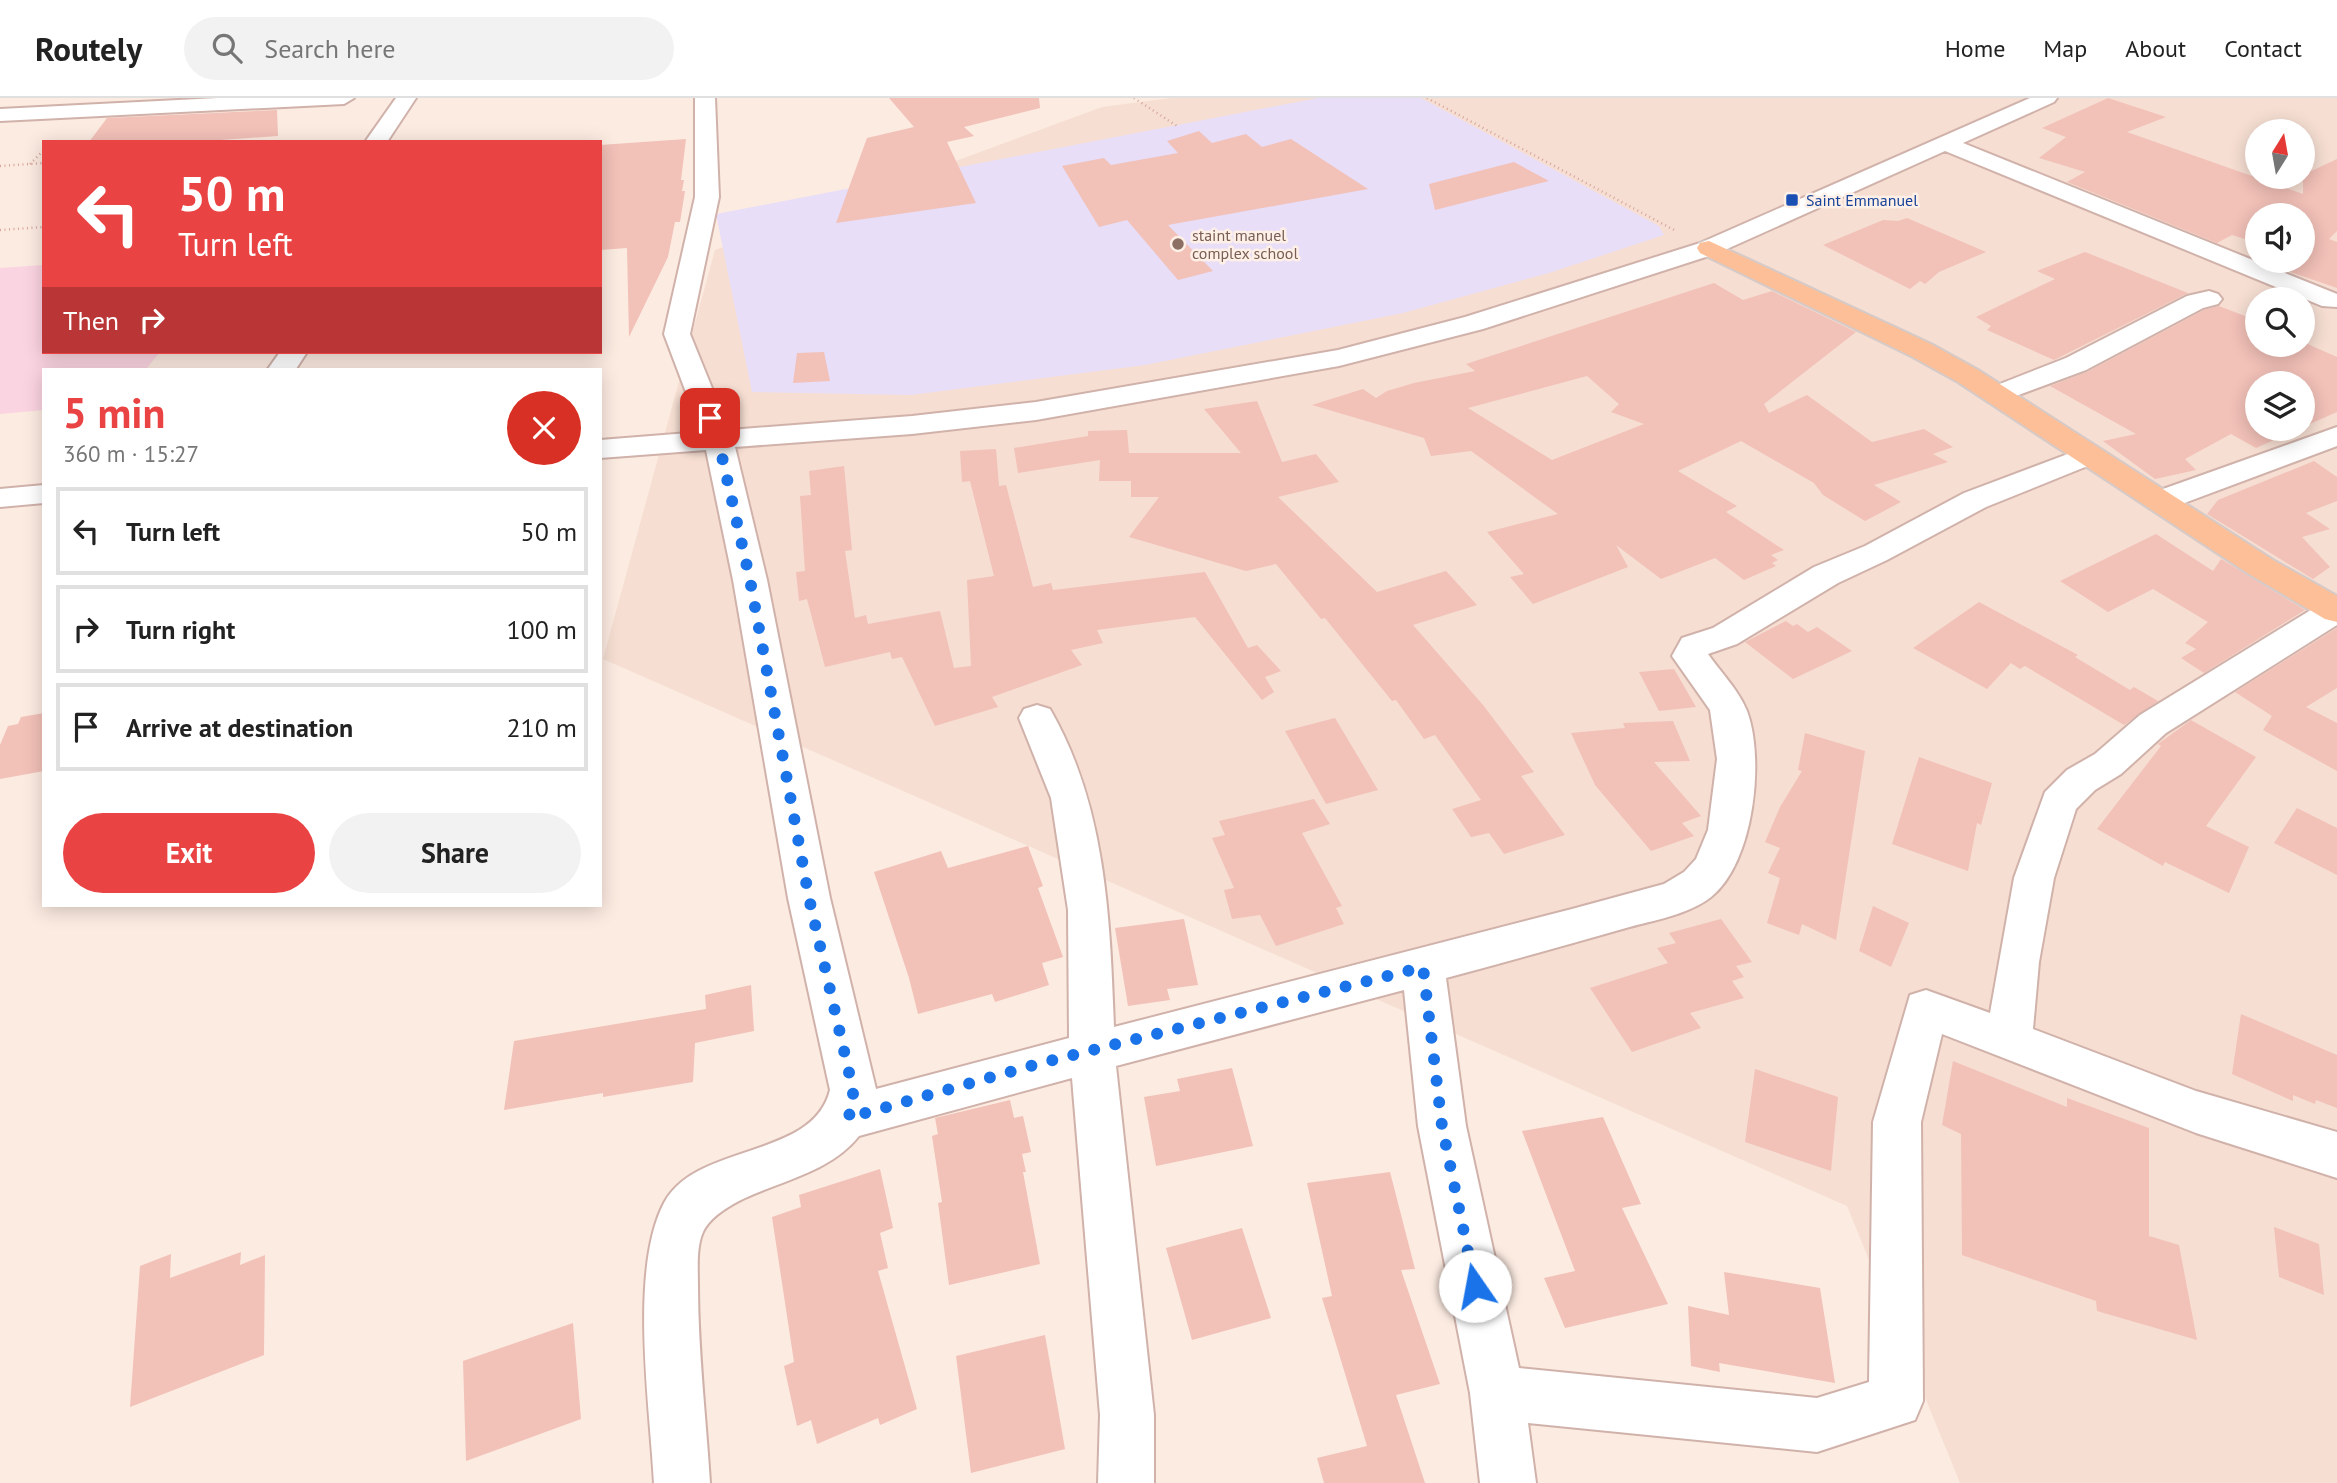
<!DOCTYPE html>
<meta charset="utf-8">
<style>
:root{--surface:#fff;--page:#f2f2f2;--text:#222;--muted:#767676;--line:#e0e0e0;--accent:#e94344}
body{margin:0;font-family:"PT Sans",sans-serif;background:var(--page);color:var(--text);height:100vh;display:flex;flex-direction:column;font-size:26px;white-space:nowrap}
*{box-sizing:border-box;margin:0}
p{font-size:23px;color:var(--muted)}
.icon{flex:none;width:38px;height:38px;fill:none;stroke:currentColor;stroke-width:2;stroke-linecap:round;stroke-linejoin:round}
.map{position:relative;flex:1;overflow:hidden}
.sheet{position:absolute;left:42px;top:270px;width:560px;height:539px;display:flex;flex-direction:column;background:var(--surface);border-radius:0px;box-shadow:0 4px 18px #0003}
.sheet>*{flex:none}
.guide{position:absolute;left:42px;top:42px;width:560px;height:214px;border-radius:0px;box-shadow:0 4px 18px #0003;background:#e94344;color:#fff;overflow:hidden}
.needle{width:46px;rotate:11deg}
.buttons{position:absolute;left:2245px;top:21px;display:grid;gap:14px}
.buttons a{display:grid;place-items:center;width:70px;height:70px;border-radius:50%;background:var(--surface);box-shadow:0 4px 18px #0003;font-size:35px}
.pin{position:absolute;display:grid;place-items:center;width:60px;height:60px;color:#fff;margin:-30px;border-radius:14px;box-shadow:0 4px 10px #0006}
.me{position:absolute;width:77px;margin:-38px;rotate:348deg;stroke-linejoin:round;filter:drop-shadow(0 0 5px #0008)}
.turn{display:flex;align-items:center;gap:24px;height:147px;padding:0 21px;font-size:32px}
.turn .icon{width:91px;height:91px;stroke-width:2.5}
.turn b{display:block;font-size:49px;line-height:60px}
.then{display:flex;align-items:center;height:66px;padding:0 21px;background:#0003;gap:14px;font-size:26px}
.round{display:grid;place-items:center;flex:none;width:74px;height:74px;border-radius:37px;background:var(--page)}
.head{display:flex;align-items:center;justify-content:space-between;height:119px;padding:0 21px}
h1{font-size:42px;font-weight:600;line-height:52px;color:var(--accent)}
.primary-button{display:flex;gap:14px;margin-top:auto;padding:14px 21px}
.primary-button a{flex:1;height:80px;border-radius:42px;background:var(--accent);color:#fff;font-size:28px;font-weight:600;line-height:80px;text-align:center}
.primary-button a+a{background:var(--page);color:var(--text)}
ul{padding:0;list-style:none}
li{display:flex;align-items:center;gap:21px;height:88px;margin:0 14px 10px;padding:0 7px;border:4px solid var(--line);border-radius:0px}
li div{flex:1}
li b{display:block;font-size:26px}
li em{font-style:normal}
header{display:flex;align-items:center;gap:42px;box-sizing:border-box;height:98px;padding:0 35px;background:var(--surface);border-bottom:2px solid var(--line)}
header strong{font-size:33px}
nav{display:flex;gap:38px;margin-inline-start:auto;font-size:24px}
.search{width:490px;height:63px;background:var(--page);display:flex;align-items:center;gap:18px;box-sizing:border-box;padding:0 24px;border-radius:38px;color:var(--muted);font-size:26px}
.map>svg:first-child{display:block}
</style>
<header>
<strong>Routely</strong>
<div class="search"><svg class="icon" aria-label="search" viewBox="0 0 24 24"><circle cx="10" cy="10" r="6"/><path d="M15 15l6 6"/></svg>Search here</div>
<nav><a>Home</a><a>Map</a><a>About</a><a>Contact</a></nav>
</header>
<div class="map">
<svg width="2337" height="1385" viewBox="0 0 2337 1385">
<rect width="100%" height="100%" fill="#fcebe1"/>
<!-- residential -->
<path fill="#f6ded2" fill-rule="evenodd" d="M 1171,0 L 2337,0 L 2337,1385 L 1960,1385 L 1847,1108 L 603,561 L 715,152 L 1102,9 ZM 2258,33 L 2303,33 L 2303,79 L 2258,79 ZM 2258,117 L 2303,117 L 2303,163 L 2258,163 ZM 2258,201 L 2303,201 L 2303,247 L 2258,247 ZM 2258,285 L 2303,285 L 2303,331 L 2258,331 Z"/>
<!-- education -->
<path fill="#e8def8" d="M 1318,0 L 1421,0 L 1659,128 L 1664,137 L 1549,175 L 1403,215 L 1145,267 L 911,297 L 752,294 L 716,116 Z"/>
<!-- medical -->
<path fill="#fbd4e1" d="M 44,167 L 44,254 L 160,254 L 146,271 L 44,271 L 44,312 L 0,316 L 0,170 Z"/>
<!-- building -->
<path fill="#f2c1b8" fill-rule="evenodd" d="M 889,0 L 1039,0 L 1040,10 L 964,29 L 974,38 L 947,44 L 976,105 L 836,125 L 867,40 L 914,29 Z
M 2108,0 L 2166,19 L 2127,34 L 2303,96 L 2303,77 L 2337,61 L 2337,133 L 2329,141 L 2337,144 L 2337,190 L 2279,170 L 2287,163 L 2303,163 L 2303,117 L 2258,117 L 2258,145 L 2232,137 L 2217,145 L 2067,84 L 2085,74 L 2039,60 L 2066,39 L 2042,30 Z
M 277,12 L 278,38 L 192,44 L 89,44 L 107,20 Z
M 1199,33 L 1212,45 L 1246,36 L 1262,49 L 1291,41 L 1368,91 L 1168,127 L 1213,173 L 1178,182 L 1127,122 L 1099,129 L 1062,68 L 1104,60 L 1111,67 L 1178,55 L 1167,43 Z
M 686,41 L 681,82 L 684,82 L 682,93 L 685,93 L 680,124 L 675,124 L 668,159 L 629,239 L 627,150 L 600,152 L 600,47 Z
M 1514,64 L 1549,83 L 1435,112 L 1429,86 Z
M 1907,120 L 1986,154 L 1939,174 L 1925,186 L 1920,183 L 1910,191 L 1823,147 L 1883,122 L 1898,123 Z
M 2085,154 L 2188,195 L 2054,262 L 1987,232 L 1991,228 L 1976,219 L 2055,181 L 2037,173 Z
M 1714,185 L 1743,202 L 1772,193 L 1856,234 L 1764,306 L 1769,315 L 1807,297 L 1872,344 L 1924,331 L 1953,349 L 1933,356 L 1948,364 L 1874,387 L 1901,404 L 1865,423 L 1823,397 L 1814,385 L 1741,343 L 1678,373 L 1737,408 L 1726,414 L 1784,452 L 1771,457 L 1778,462 L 1772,465 L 1776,468 L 1744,482 L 1715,460 L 1661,481 L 1616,447 L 1628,469 L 1533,506 L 1510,479 L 1524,476 L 1487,434 L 1558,416 L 1471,353 L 1431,358 L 1424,340 L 1312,307 L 1363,291 L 1376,300 L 1387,293 L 1414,285 L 1475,273 L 1466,266 ZM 1587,278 L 1619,306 L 1611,314 L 1644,326 L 1552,362 L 1468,310 Z
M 2219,208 L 2258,223 L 2258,247 L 2303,247 L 2303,244 L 2337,259 L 2337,314 L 2303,329 L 2303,285 L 2258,285 L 2258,331 L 2299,331 L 2256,350 L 2231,336 L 2185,361 L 2196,372 L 2155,381 L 2103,343 L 2136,336 L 2050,288 L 2087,274 L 2204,212 Z
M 824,254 L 830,283 L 793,285 L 797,255 Z
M 1257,303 L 1282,364 L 1316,356 L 1339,384 L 1278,399 L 1351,469 L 1377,494 L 1446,473 L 1477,507 L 1413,527 L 1483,607 L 1534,674 L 1521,678 L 1565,737 L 1504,756 L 1489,735 L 1471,739 L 1452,711 L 1481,702 L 1435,637 L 1424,641 L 1396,602 L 1392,603 L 1325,520 L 1321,521 L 1276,466 L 1246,473 L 1129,439 L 1159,399 L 1131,399 L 1131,383 L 1099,383 L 1100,362 L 1018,375 L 1014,350 L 1088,338 L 1088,333 L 1127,332 L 1129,355 L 1241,355 L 1204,311 Z
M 996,351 L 999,388 L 1006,387 L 1033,489 L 1051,485 L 1053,492 L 1205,474 L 1248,550 L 1257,547 L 1281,573 L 1265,579 L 1274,594 L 1262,602 L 1195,519 L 1097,532 L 1103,545 L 1071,552 L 1082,567 L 992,599 L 998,609 L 935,628 L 902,559 L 892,561 L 890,554 L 825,569 L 807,501 L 799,503 L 796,474 L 805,473 L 800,398 L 811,397 L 809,373 L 844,368 L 852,452 L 845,453 L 855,520 L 866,517 L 868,526 L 940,513 L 954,570 L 971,568 L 967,482 L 994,478 L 970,383 L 962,384 L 960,353 Z
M 2314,363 L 2337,379 L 2337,403 L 2306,415 L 2330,431 L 2302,439 L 2330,469 L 2313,481 L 2207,416 L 2218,402 Z
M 2156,436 L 2213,473 L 2221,461 L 2305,512 L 2204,575 L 2181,560 L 2196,551 L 2185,545 L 2208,524 L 2153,491 L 2108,514 L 2060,483 Z
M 1979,504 L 2078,557 L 2075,559 L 2130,592 L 2134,589 L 2158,603 L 2124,627 L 2025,568 L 2020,571 L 2011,565 L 1987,591 L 1913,550 Z
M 1786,523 L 1793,528 L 1797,526 L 1808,534 L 1817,529 L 1852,553 L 1793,581 L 1745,544 Z
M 2337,530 L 2337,590 L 2306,609 L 2337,625 L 2337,673 L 2263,632 L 2272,618 L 2235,594 Z
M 1674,571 L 1696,609 L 1659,613 L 1639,574 Z
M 44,615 L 44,673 L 0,681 L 0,647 L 8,628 L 18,626 L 21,619 Z
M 1335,620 L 1378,692 L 1326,706 L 1285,633 Z
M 2191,622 L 2256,659 L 2206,728 L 2249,749 L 2229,795 L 2165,764 L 2163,768 L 2097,731 L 2161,648 L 2158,646 Z
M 1673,623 L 1690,663 L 1654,664 L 1701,718 L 1682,725 L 1694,738 L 1651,753 L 1595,687 L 1571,635 L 1625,630 L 1623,625 Z
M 1805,635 L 1865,653 L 1836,842 L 1802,826 L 1799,837 L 1767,825 L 1780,780 L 1768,775 L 1780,750 L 1765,744 L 1780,709 L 1802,673 L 1798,672 Z
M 1919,659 L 1992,685 L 1981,727 L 1977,725 L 1968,773 L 1892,746 Z
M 1314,701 L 1330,726 L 1302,735 L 1342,808 L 1336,810 L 1344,826 L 1276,848 L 1260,817 L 1232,821 L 1224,792 L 1234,790 L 1212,740 L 1225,737 L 1219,723 Z
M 2297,710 L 2337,730 L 2337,777 L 2274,745 Z
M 1028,748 L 1043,788 L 1038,790 L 1063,859 L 1042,865 L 1049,887 L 995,904 L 992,896 L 918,916 L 909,880 L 874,774 L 941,753 L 948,770 Z
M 1873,808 L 1909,825 L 1891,869 L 1859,853 Z
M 1184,821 L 1198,887 L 1167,891 L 1170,902 L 1128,908 L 1115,830 Z
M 1721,821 L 1752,864 L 1736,868 L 1744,879 L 1732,883 L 1744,900 L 1690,915 L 1701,930 L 1632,954 L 1590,890 L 1668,865 L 1657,850 L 1676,845 L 1669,835 Z
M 751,887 L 754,933 L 695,945 L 693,984 L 603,999 L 603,995 L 504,1012 L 514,943 L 706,911 L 705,897 Z
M 2241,916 L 2337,957 L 2337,1010 L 2316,1002 L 2315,1006 L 2293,997 L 2293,1003 L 2232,976 Z
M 1953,963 L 2067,1009 L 2067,1000 L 2149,1030 L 2149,1138 L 2179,1147 L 2197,1242 L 2097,1213 L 2096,1203 L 1962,1157 L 1961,1036 L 1942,1027 Z
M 1232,970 L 1253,1048 L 1156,1068 L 1144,999 L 1180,993 L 1177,981 Z
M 1755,971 L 1838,999 L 1831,1073 L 1745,1044 Z
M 1010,1002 L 1014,1020 L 1023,1018 L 1031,1054 L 1022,1056 L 1026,1074 L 1023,1074 L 1040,1166 L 949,1187 L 938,1105 L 942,1104 L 932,1038 L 938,1036 L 935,1020 Z
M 1603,1019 L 1641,1106 L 1622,1110 L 1668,1206 L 1565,1230 L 1544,1180 L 1575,1173 L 1522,1033 Z
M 880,1071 L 893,1130 L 880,1135 L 888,1170 L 878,1173 L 917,1311 L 880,1327 L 878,1320 L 817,1346 L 811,1322 L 797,1328 L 784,1268 L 794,1264 L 772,1119 L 801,1109 L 799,1097 Z
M 1390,1074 L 1415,1171 L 1401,1172 L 1440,1286 L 1396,1297 L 1425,1385 L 1324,1385 L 1317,1360 L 1367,1348 L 1322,1200 L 1332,1198 L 1307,1085 Z
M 2274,1129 L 2319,1146 L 2324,1197 L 2279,1179 Z
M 1242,1130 L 1271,1220 L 1192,1242 L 1166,1150 Z
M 241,1154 L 240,1167 L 265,1157 L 264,1257 L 130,1309 L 140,1168 L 171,1156 L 170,1180 Z
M 1724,1174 L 1820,1190 L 1835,1285 L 1719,1265 L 1720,1274 L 1691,1268 L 1688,1208 L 1729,1217 Z
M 573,1225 L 581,1321 L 466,1363 L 463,1263 Z
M 1045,1237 L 1065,1351 L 971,1375 L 956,1258 Z"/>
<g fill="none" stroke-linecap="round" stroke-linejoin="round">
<!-- minor casing -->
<g stroke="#d0b2aa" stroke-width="4">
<path id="minor" d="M 218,0 L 354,0 L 344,6 L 0,23 L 0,11 Z
M 396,0 L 416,0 L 387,44 L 365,44 Z
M 695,0 L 715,0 L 719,99 L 690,236 L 729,332 L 912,318 L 1036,304 L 1338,252 L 1465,219 L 1700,145 L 2030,0 L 2057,0 L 2054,4 L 1963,45 L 2337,196 L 2337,209 L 2322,208 L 1945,53 L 1718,155 L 1483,231 L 1339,268 L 1036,322 L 912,336 L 735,349 L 767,482 L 830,800 L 876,991 L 1069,940 L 1068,812 L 1051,700 L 1019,620 L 1024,611 L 1037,607 L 1050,611 C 1106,708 1110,819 1114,929 L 1572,811 L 1664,786 L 1684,774 L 1696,761 L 1708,732 L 1717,661 L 1710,612 L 1672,558 L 1682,540 L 1713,530 L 1814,469 L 1865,448 L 1964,395 L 2089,348 L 2100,351 L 2104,357 L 2100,363 L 1986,409 L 1887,462 L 1838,485 L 1737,546 L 1708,556 C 1721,575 1738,591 1747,613 C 1765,661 1754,765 1711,799 C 1688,817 1654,822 1626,830 C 1566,847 1506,864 1446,880 L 1466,1028 L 1519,1270 L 1817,1300 L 1869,1284 L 1873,1024 L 1910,897 L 1926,892 L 1990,915 L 2014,780 L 2045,694 L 2067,672 L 2095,656 L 2140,617 L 2324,504 L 2336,501 L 2337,527 L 2166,635 L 2121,676 L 2095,692 L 2076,711 L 2054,780 L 2039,864 L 2033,931 L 2196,993 L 2337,1034 L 2337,1080 L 2196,1035 L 1942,936 L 1921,1024 L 1923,1303 L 1915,1322 L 1817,1354 L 1528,1325 L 1536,1385 L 1480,1385 L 1470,1295 L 1418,1028 L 1404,892 L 1116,968 L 1154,1317 L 1154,1385 L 1098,1385 L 1100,1317 L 1072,980 L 859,1038 C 830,1074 783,1082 743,1101 C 729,1108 710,1119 703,1134 C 696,1149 698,1172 698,1188 C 698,1254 706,1319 710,1385 L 654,1385 C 650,1308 629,1172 664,1105 C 696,1044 813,1062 830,992 L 788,800 L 733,482 L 706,352 L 600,360 L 600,342 L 701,334 L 664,236 L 695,99 Z
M 2209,193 L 2218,196 L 2222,201 L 2218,206 L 2203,210 L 2086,272 L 1997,305 L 1987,303 L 1983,297 L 1987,291 L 2066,260 L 2187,198 Z
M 280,254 L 307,254 L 296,271 L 268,271 Z
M 2337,329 L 2337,348 L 2171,410 L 2160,412 L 2149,410 L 2144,403 L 2149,396 Z
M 44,387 L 44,405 L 0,409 L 0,391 Z"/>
</g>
<!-- major casing -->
<g stroke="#d5cac8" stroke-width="4">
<path id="major" d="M 1709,143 L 1931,246 L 1978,272 L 2273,462 L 2337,498 L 2337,524 L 2325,521 L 2249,476 L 1958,284 L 1911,258 L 1700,155 L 1697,150 L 1700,145 Z"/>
</g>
<!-- path -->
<path stroke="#d7a59b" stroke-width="2.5" stroke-dasharray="1 3.5" stroke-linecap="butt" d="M 1134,0 L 1177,28
M 1427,0 L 1676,133
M 30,66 L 44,52
M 0,68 L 44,65
M 0,132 L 44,129"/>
<!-- minor -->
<use href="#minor" fill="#fff" fill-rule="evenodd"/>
<!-- major -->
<use href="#major" fill="#fdbf97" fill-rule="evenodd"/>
</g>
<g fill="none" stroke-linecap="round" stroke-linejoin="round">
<!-- route -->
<path stroke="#1a73e8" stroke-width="12" stroke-dasharray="0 21.6" d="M 710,320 L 718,341 L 750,482 L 809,800 L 853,992 L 853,1008 L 848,1020 L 1041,965 L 1423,869 L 1442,1028 L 1475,1188"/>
</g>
<!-- markers -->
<rect fill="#1a4fb4" stroke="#fff0e7" stroke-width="2.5" x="1785" y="95" width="14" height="14" rx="3.5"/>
<circle fill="#8d6e63" stroke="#fff0e7" stroke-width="2.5" cx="1178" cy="146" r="7"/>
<g text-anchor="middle" stroke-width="5" stroke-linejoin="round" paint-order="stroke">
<!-- far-transit labels -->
<g font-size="16" fill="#164399" stroke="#fff0e7" text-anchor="start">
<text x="1806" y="108">Saint Emmanuel</text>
</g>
<!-- far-education labels -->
<g font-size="16" fill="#785e54" stroke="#fff0e7" text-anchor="start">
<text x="1192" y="143">staint manuel<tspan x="1192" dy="18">complex school</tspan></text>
</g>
</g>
</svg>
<div class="buttons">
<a><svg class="needle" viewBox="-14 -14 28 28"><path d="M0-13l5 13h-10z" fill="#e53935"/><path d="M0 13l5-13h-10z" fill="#767676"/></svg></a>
<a><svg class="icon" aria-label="sound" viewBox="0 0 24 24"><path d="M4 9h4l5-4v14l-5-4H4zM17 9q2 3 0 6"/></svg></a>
<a><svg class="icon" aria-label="search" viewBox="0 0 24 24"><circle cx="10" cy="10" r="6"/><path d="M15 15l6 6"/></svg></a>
<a><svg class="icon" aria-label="layers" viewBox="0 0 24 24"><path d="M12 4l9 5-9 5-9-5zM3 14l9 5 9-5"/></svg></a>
</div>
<div class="pin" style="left:710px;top:320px;background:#d93025"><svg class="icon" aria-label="arrive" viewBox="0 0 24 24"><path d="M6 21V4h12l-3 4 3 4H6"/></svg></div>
<svg class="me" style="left:1475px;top:1188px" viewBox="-20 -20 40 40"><circle r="19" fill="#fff"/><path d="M0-13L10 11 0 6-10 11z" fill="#1a73e8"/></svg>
<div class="guide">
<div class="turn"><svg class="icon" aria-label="left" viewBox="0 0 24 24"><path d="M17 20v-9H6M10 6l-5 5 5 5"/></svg><div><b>50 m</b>Turn left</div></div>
<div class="then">Then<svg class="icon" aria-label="right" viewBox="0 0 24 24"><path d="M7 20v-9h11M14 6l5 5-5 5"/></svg></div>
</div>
<section class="sheet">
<div class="head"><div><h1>5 min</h1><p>360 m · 15:27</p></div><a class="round" style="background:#d93025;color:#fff"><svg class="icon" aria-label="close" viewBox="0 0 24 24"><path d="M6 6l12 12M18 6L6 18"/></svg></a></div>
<ul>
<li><svg class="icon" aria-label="left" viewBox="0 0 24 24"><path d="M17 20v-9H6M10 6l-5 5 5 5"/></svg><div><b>Turn left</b></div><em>50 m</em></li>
<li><svg class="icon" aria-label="right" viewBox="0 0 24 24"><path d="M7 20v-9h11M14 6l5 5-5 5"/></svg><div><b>Turn right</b></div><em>100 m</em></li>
<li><svg class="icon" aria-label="arrive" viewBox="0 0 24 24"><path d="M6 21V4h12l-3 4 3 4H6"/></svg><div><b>Arrive at destination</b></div><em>210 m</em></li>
</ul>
<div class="primary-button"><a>Exit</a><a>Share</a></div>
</section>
</div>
